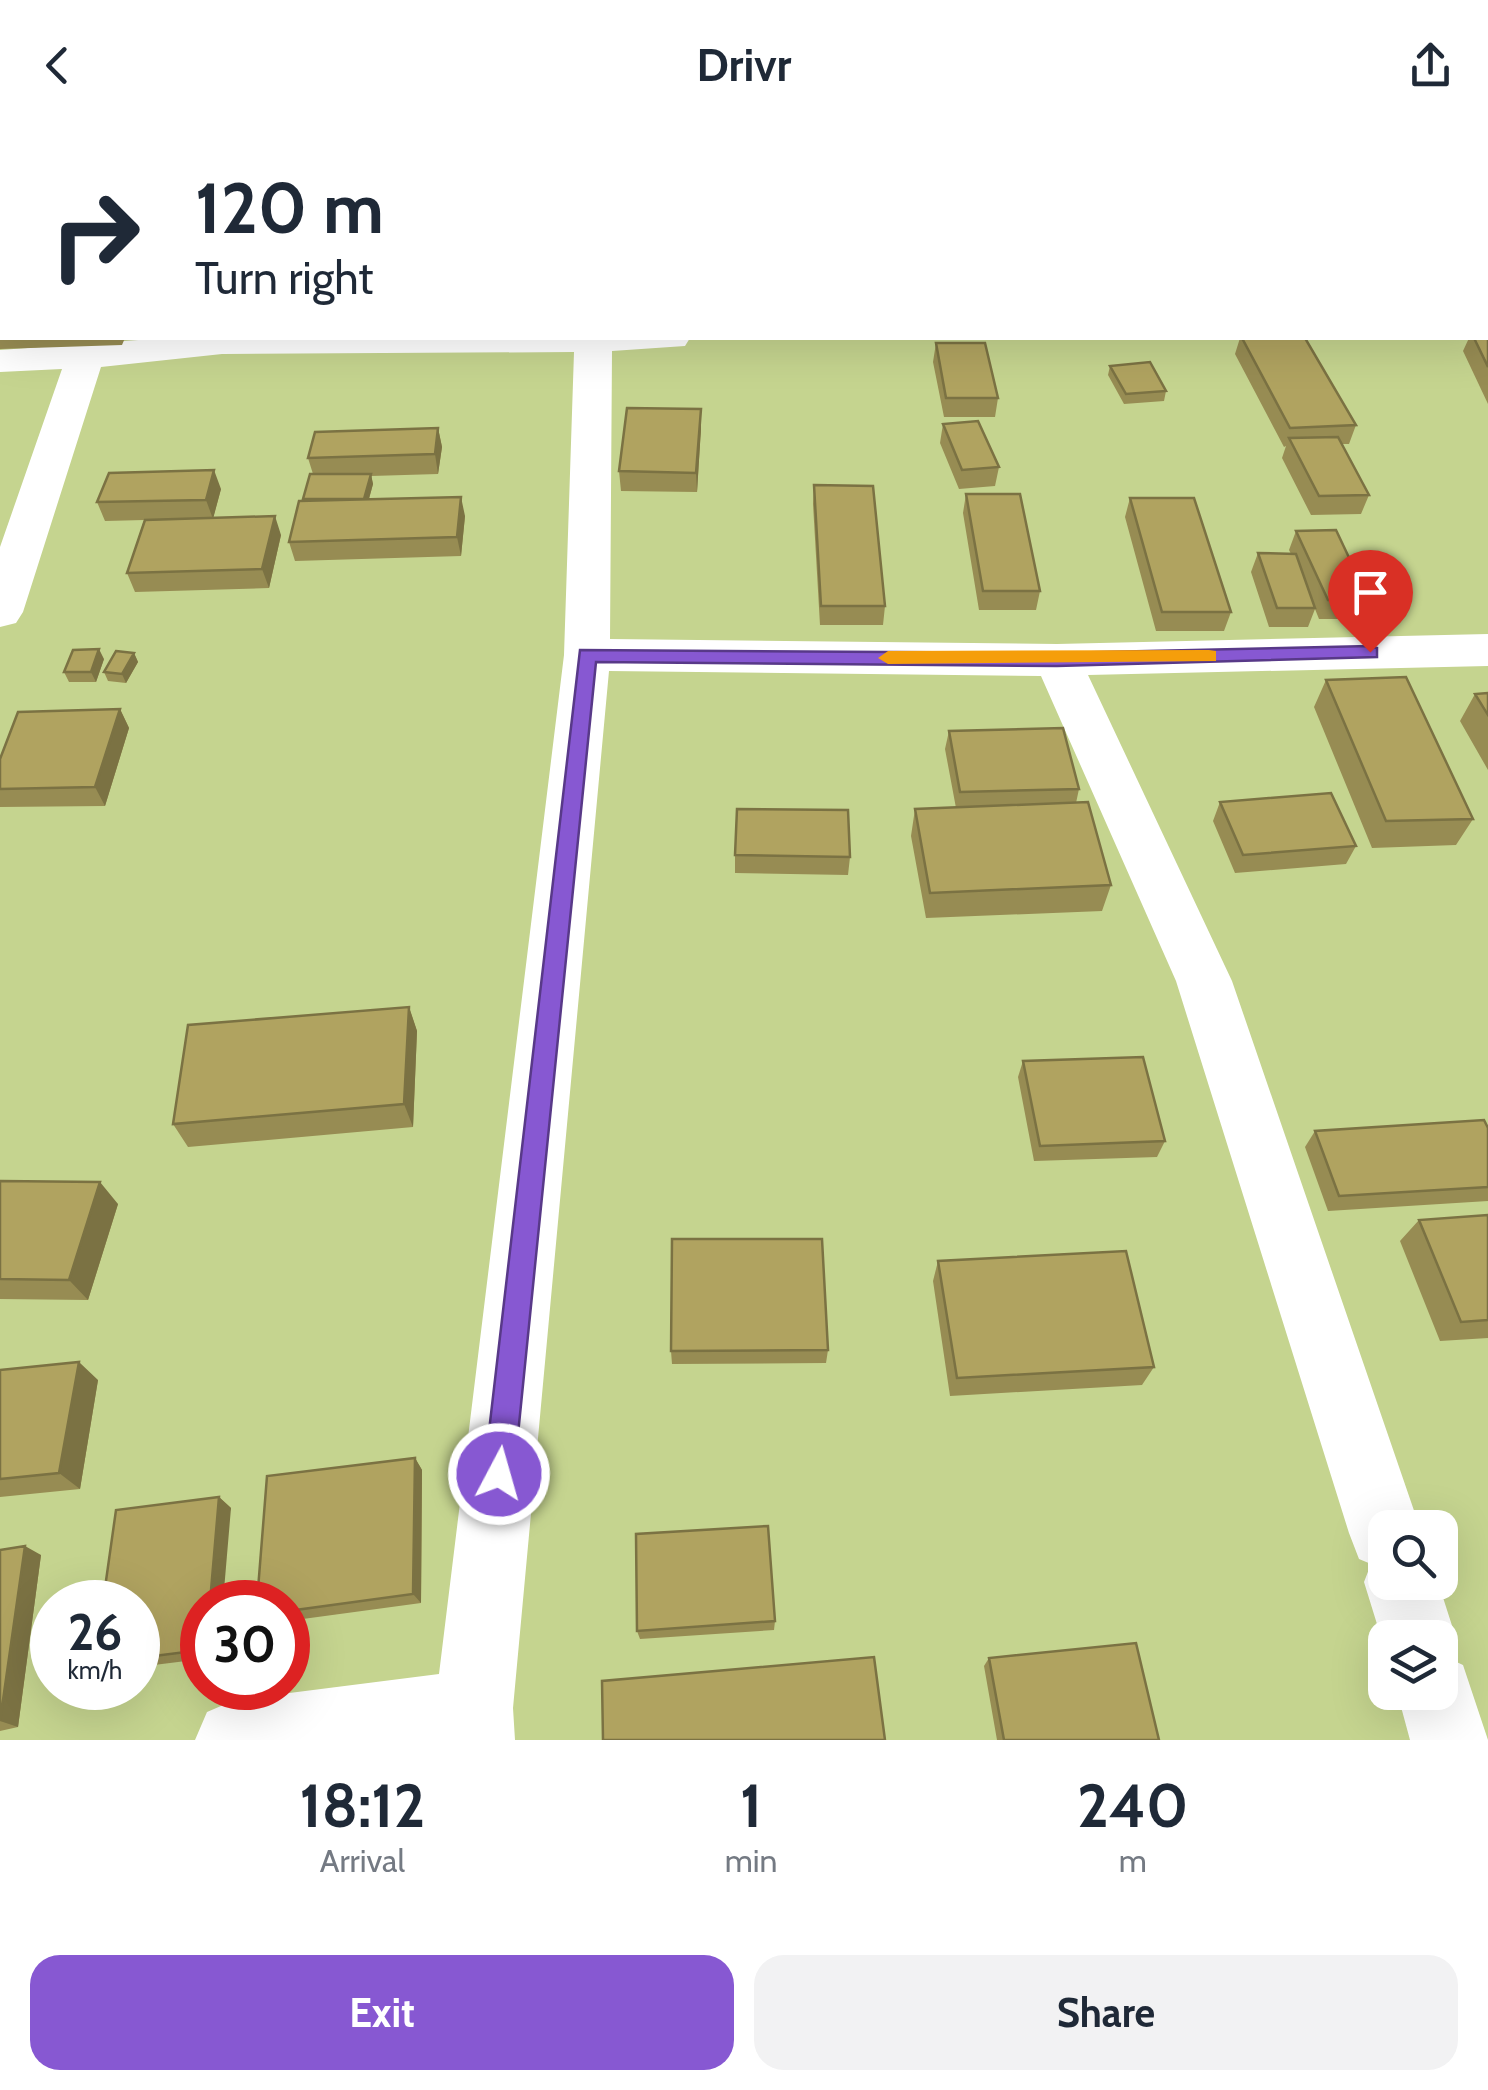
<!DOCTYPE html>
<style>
:root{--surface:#fff;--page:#f2f2f3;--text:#1f2937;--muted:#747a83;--accent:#8758d2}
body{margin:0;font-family:Cabin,sans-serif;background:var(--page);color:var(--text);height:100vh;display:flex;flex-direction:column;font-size:38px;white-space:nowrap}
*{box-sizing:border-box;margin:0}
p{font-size:32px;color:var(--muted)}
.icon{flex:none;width:55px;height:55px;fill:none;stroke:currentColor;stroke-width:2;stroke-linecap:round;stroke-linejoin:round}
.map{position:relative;height:1610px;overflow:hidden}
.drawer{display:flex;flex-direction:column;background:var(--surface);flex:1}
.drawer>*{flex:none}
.guide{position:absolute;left:0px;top:0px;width:1490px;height:210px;box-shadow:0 10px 40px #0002;background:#fff;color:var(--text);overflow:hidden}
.controls{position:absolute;left:1368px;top:1380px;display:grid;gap:20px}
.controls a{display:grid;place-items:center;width:90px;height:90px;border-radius:20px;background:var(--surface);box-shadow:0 10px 40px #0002;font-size:50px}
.speed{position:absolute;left:30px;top:1450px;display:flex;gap:20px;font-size:50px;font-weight:700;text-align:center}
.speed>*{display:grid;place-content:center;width:130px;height:130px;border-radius:50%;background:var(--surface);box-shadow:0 10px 40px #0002;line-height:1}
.speed small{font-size:25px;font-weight:400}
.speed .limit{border:15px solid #d22;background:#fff;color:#111}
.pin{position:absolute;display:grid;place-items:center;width:85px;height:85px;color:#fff;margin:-102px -42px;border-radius:50% 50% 50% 0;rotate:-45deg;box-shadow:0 0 10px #0007}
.pin .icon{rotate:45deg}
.me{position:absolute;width:110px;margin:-55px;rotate:6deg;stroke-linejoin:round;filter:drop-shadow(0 0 8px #0008)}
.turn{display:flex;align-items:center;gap:35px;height:210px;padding:0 30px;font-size:45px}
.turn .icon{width:130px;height:130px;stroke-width:2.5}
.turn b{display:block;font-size:70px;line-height:85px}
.eta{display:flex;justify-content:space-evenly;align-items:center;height:170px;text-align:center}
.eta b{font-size:60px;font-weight:700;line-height:70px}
.action{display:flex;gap:20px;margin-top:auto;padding:20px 30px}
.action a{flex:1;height:115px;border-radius:30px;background:var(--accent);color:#fff;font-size:40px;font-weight:700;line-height:115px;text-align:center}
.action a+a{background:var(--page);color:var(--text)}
header{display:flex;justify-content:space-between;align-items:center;height:130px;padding:0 30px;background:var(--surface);font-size:45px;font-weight:700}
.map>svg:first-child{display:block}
</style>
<header><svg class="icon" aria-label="back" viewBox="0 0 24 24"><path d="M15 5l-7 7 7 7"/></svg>Drivr<svg class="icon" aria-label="share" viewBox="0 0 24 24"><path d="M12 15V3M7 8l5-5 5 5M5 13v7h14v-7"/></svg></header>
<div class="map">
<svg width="1488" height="1610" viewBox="0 0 1488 1610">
<rect width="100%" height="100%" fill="#c5d48f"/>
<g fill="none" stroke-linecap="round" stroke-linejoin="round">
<!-- minor -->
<path fill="#fff" fill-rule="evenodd" d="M 208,0 L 238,0 L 238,2 L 208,2 Z
M 1021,0 L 1051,0 L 1052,2 L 1022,2 Z
M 166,208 L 690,208 L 685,216 L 612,221 L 610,509 L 1057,514 L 1488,504 L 1488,536 L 1088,545 L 1232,851 L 1420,1398 L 1385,1398 L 1385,1452 L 1438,1452 L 1456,1508 L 1448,1528 L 1463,1535 L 1488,1610 L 1410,1610 L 1397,1562 L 1440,1562 L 1440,1508 L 1385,1508 L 1385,1520 L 1364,1452 L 1371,1434 L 1359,1429 L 1349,1403 L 1176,851 L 1041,546 L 609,541 L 513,1578 L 515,1610 L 195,1610 L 207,1582 L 235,1570 L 439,1544 L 564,525 L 574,222 L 222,224 L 101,237 L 23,482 L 16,493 L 0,497 L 0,417 L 62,239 L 0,242 L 0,220 Z"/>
</g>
<!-- wall -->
<path fill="#978c53" d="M 685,0 L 737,0 L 737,2 L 685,2 Z
M 975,0 L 1014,0 L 1013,2 L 976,2 Z
M 2,79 L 2,130 L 1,130 L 0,83 Z
M 0,168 L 2,168 L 2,208 L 125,208 L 122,215 L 0,219 Z
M 1488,203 L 1488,274 L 1463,221 L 1469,208 L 1488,208 Z
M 1240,208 L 1305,208 L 1356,295 L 1349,314 L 1342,314 L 1369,365 L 1361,384 L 1311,385 L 1282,328 L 1286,316 L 1284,317 L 1235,224 Z
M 936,213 L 998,268 L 995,287 L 944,287 L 933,232 Z
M 1110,236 L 1166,261 L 1164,271 L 1124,274 L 1108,245 Z
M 701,279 L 701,298 L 697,362 L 621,361 L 619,341 Z
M 943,294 L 999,337 L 995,356 L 959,359 L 940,313 Z
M 438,298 L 442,317 L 438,344 L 371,346 L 373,354 L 369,369 L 465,386 L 461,426 L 295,431 L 289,412 L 303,369 L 313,344 L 308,328 Z
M 814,355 L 885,476 L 883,495 L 820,495 L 813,374 Z
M 221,359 L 213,388 L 281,405 L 269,458 L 135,462 L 127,443 L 144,390 L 105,391 L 97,372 Z
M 966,364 L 1040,461 L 1036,480 L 979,480 L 963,383 Z
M 1130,368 L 1231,482 L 1224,501 L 1156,501 L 1125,387 Z
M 1296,401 L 1369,470 L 1361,489 L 1319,489 L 1315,479 L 1308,497 L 1269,497 L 1251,442 L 1258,423 L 1291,424 L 1289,420 Z
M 134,523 L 138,532 L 126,553 L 108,551 L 104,542 Z
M 104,529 L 96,552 L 69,552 L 64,542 Z
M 1326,550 L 1473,689 L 1456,715 L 1372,718 L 1314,577 Z
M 1488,563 L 1488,640 L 1460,591 L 1475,564 Z
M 120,579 L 129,598 L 105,676 L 0,677 L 0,629 Z
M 949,601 L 1079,659 L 1076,673 L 1111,755 L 1102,781 L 926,788 L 911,706 L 915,679 L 956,678 L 945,619 Z
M 1220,672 L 1356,716 L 1346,734 L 1235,743 L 1213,691 Z
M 735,725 L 850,727 L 848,745 L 735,743 Z
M 409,877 L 417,901 L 413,997 L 188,1017 L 173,994 Z
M 1023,931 L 1165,1011 L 1157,1027 L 1034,1031 L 1018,947 Z
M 1488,998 L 1488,1071 L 1328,1081 L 1305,1017 L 1315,1001 Z
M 0,1051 L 118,1074 L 88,1170 L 0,1169 Z
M 1488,1085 L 1488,1208 L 1440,1211 L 1400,1111 L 1419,1090 Z
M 938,1131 L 1154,1237 L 1142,1255 L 950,1266 L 933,1151 Z
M 828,1220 L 826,1233 L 672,1234 L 671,1221 Z
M 0,1240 L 98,1250 L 80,1359 L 0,1367 Z
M 415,1328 L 422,1340 L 421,1473 L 288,1491 L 288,1472 Z
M 219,1367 L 231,1378 L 202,1472 L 202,1529 L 138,1537 L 138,1472 Z
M 0,1420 L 41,1425 L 18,1597 L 0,1601 Z
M 775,1491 L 774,1500 L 640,1509 L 637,1501 Z
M 989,1528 L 1159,1610 L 997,1610 L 984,1536 Z"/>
<!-- shaded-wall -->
<path fill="#7b7243" d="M 5,0 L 35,0 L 32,2 L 2,2 L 2,25 L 0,27 L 0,4 Z
M 701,279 L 701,298 L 697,362 L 696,343 Z
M 438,298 L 442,317 L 438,344 L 435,324 Z
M 214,340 L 221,359 L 213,389 L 206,370 Z
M 371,344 L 373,354 L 366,379 L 364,369 Z
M 461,367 L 465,386 L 461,426 L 457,407 Z
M 275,386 L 281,405 L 269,458 L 262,439 Z
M 99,519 L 104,529 L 96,552 L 91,542 Z
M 134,523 L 138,532 L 126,553 L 122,544 Z
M 120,579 L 129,598 L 105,676 L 95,657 Z
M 409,877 L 417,901 L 413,997 L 404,974 Z
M 100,1052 L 118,1074 L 88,1170 L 69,1150 Z
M 79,1232 L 98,1250 L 80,1359 L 59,1343 Z
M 415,1328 L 422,1340 L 421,1473 L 413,1464 Z
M 219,1367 L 231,1378 L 223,1472 L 210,1472 Z
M 25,1416 L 41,1425 L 18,1597 L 0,1591 Z"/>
<!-- building -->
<path fill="#b0a360" stroke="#7b7243" stroke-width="2.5" d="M 2,79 L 2,103 L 0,103 L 0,83 Z
M 0,168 L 2,168 L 2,200 L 0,200 Z
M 1488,203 L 1488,237 L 1474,208 L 1488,208 Z
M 1242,208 L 1305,208 L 1356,295 L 1290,298 Z
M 936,213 L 985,213 L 998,268 L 946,268 Z
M 1150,232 L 1166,261 L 1126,264 L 1110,236 Z
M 627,278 L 701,279 L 696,343 L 619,341 Z
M 978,291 L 999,337 L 962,340 L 943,294 Z
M 438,298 L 435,324 L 308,328 L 315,302 Z
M 1338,307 L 1369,365 L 1319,366 L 1289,308 Z
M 214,340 L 206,370 L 97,372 L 109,343 Z
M 310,344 L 371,344 L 364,369 L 303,369 Z
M 814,355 L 873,356 L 885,476 L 821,476 Z
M 966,364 L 1020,364 L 1040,461 L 983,461 Z
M 461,367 L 457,407 L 289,412 L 299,371 Z
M 1130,368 L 1194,368 L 1231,482 L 1162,482 Z
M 275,386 L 262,439 L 127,443 L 145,390 Z
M 1336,400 L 1369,470 L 1328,470 L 1296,401 Z
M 1258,423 L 1296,424 L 1315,478 L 1277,478 Z
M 99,519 L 91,542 L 64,542 L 73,520 Z
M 116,521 L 134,523 L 122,544 L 104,542 Z
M 1406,547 L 1473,689 L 1386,691 L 1326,550 Z
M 1488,563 L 1488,585 L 1475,564 Z
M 120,579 L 95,657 L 0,659 L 0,629 L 18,582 Z
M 1063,598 L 1079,659 L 960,662 L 949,601 Z
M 1331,663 L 1356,716 L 1243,725 L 1220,672 Z
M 1088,672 L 1111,755 L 930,763 L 915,679 Z
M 737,679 L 848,680 L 850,727 L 735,725 Z
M 409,877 L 404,974 L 173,994 L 188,895 Z
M 1143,927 L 1165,1011 L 1040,1016 L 1023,931 Z
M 1484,990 L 1488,998 L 1488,1057 L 1339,1066 L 1315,1001 Z
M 0,1051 L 100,1052 L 69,1150 L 0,1149 Z
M 1488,1085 L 1488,1190 L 1461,1192 L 1419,1090 Z
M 672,1109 L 822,1109 L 828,1220 L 671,1221 Z
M 1126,1121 L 1154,1237 L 957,1248 L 938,1131 Z
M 79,1232 L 59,1343 L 0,1349 L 0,1240 Z
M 415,1328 L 413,1464 L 288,1481 L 288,1472 L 257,1472 L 267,1346 Z
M 219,1367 L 210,1472 L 202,1472 L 202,1520 L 138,1528 L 138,1472 L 103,1472 L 116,1380 Z
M 768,1396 L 775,1491 L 637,1501 L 636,1404 Z
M 25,1416 L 0,1591 L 0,1420 Z
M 1136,1513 L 1159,1610 L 1004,1610 L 989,1528 Z
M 874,1527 L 885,1610 L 603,1610 L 602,1551 Z"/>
<!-- route -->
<path fill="#8758d2" stroke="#583988" stroke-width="2.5" d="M 1370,516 L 1377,518 L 1377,527 L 1057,536 L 596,532 L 514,1344 L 509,1355 L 499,1359 L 489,1355 L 484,1344 L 580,520 L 1057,523 Z"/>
<!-- slow -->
<path fill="#f59e0b" d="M 1209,520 L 1216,521 L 1216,531 L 888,534 L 878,528 L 888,521 Z"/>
</svg>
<div class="controls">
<a><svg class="icon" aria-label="search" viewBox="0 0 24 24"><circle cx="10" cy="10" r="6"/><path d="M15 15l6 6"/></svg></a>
<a><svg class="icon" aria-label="layers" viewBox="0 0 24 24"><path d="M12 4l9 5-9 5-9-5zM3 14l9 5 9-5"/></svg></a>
</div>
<div class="speed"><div>26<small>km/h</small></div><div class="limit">30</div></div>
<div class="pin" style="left:1370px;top:522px;background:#d93025"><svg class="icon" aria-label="arrive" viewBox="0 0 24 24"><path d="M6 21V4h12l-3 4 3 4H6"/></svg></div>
<svg class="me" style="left:499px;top:1344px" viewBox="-20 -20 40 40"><circle r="17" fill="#8758d2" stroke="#fff" stroke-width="3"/><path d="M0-11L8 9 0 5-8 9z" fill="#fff"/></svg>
<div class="guide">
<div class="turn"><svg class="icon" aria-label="right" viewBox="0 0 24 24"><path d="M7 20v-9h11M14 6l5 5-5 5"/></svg><div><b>120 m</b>Turn right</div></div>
</div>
</div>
<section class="drawer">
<div class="eta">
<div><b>18:12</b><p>Arrival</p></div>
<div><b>1</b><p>min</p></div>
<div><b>240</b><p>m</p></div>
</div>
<div class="action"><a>Exit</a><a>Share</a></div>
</section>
